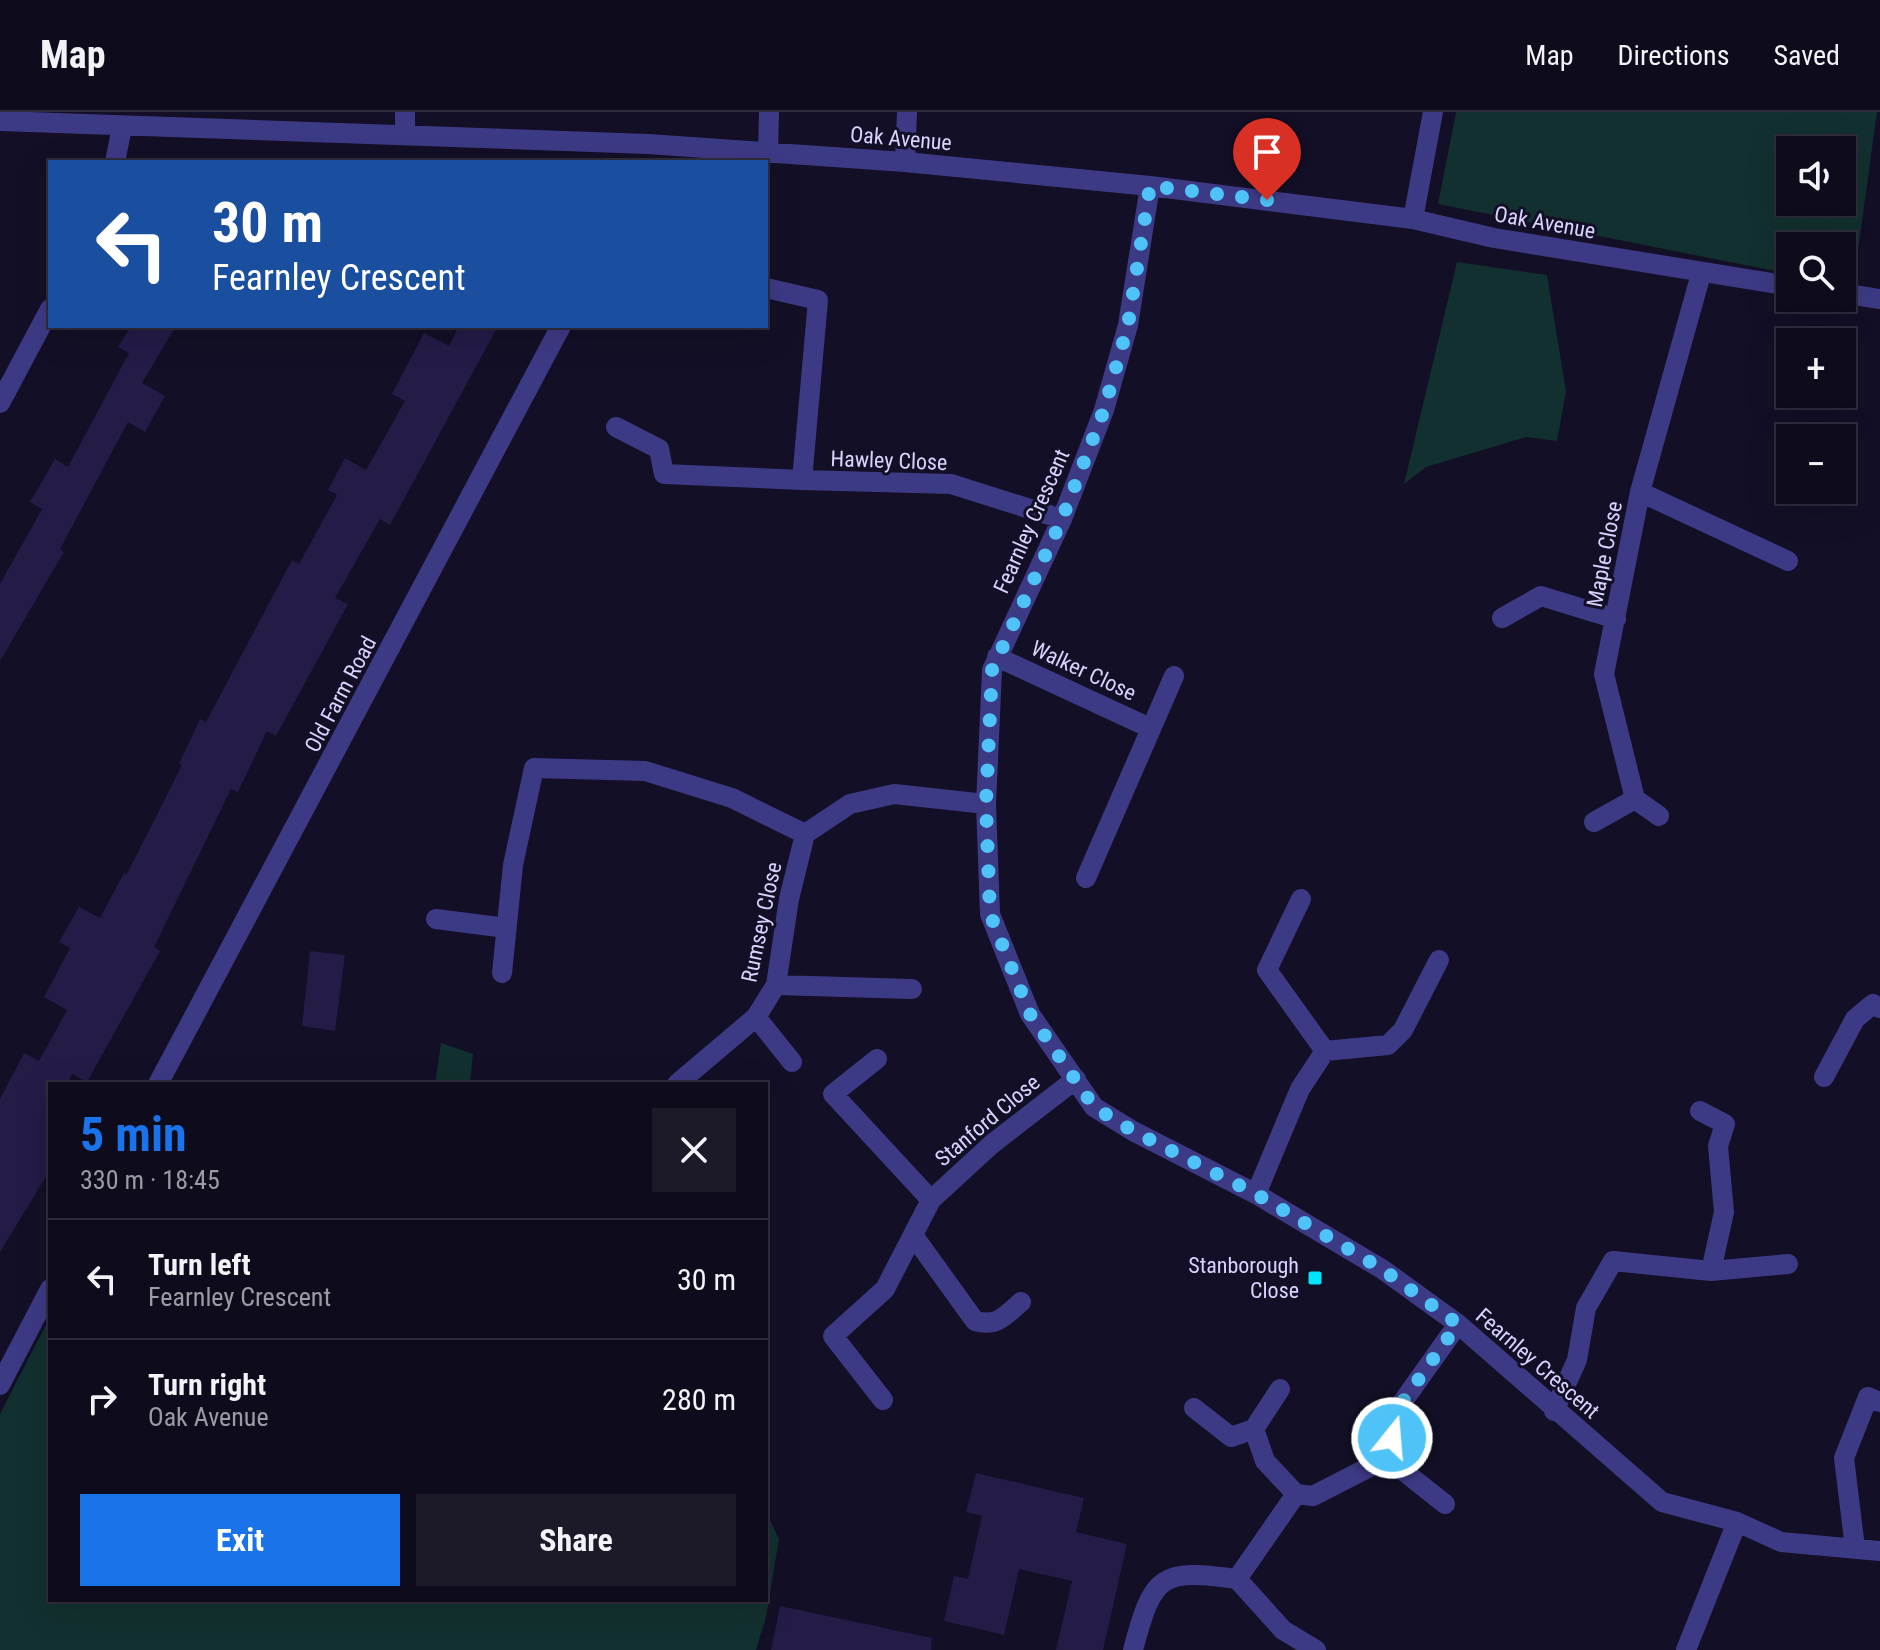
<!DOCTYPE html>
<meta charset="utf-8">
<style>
:root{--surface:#0e0b1c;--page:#1c1929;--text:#f1f3f6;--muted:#9b9ba3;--line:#2e2b3b;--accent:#1a73e8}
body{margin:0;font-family:"Roboto Condensed",sans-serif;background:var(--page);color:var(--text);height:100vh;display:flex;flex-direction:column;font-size:30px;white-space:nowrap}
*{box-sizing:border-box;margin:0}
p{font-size:26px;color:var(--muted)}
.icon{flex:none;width:44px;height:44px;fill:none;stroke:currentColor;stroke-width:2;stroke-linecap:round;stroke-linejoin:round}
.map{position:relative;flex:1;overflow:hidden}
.sheet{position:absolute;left:48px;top:970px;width:720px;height:520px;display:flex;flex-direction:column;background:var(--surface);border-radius:0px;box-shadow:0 8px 32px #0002,0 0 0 2px var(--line)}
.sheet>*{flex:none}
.guide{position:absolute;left:48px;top:48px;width:720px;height:168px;border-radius:0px;box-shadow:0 8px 32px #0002,0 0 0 2px var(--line);background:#1a4fa0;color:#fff;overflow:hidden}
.buttons{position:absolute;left:1776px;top:24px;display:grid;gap:16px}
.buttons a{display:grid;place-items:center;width:80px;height:80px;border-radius:0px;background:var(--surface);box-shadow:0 8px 32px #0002,0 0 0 2px var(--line);font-size:40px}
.pin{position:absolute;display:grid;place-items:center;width:68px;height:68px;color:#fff;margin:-82px -34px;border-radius:50% 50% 50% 0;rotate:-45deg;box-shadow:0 0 8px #0007}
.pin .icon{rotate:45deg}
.me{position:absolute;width:88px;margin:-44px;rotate:17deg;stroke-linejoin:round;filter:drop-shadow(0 0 6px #0008)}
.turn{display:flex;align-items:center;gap:28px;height:168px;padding:0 32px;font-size:36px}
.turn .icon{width:104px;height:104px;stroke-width:2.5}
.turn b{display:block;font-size:56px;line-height:68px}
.round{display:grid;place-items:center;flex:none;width:84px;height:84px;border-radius:0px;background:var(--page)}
.overview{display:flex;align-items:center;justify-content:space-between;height:136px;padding:0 32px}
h1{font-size:48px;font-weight:700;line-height:60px;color:var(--accent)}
.primary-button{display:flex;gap:16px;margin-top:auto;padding:16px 32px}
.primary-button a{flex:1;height:92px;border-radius:0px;background:var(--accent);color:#fff;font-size:32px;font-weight:700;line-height:92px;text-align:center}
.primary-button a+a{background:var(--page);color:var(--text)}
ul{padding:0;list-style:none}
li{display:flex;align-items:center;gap:24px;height:120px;padding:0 32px;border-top:2px solid var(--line)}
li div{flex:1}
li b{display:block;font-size:30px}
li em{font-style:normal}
header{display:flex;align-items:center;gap:48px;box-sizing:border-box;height:112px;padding:0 40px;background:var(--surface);border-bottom:2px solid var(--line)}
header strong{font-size:38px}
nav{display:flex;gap:44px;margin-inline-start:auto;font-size:28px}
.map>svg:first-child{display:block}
</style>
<header>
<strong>Map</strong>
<nav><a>Map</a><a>Directions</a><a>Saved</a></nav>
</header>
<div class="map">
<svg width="1880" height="1538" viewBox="0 0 1880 1538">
<rect width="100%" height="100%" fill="#130f26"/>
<!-- green -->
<path fill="#12302f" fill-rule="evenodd" d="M 1456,0 L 1877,0 L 1853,175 L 1842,173 L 1842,134 L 1790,134 L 1790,162 L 1438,92 ZM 1790,38 L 1842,38 L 1842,90 L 1790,90 Z
M 1457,150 L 1547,163 L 1566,279 L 1557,329 L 1526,325 L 1426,355 L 1404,372 Z
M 441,931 L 473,942 L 470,972 L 435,972 Z
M 50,1205 L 50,1488 L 766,1488 L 766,1400 L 779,1427 L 766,1505 L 756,1538 L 0,1538 L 0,1302 Z"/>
<!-- building -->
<path fill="#241b47" d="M 131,214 L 176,214 L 142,271 L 165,284 L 145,320 L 128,310 L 60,437 L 64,440 L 0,549 L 0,472 L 42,397 L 30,390 L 55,347 L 68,355 L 129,241 L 118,235 Z
M 459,214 L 498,214 L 390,413 L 380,407 L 335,486 L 348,492 L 276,624 L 267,619 L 238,680 L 231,677 L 154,835 L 160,839 L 87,970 L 72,962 L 67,972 L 50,972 L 50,1058 L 0,1140 L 0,987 L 24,941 L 39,949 L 67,898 L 44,885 L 70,836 L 59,830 L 79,795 L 100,806 L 124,761 L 127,762 L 182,653 L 179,652 L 200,607 L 206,610 L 292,448 L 299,452 L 337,383 L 328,378 L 345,346 L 366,358 L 405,289 L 392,282 L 424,221 L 449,234 Z
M 310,839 L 345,843 L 335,919 L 302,914 Z
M 976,1361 L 1084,1386 L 1076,1420 L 1127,1432 L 1103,1538 L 1056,1538 L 1072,1469 L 1019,1457 L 1004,1523 L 944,1509 L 954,1464 L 968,1467 L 982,1404 L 966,1400 Z
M 780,1494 L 932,1526 L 931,1538 L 771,1538 Z"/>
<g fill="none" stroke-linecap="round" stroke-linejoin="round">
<!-- minor -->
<path stroke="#3d3a85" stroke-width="20" d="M 0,9 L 648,32 L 905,50 L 1150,74 L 1413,107 L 1494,126 L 1790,174
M 405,23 L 405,0
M 768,41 L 769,0
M 115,50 L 122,15
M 905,50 L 907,0
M 1150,74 L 1128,213 L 1104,298 L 1062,407 L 992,558 L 986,692 L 990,802 L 1030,902 L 1094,995 L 1133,1019 L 1256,1082 L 1382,1157 L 1458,1212 L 1662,1390 L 1737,1410 L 1781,1430 L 1880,1439
M 1413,107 L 1433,0
M 766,176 L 818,188 L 802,368 L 951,372 L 1062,407
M 1842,181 L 1880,187
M 0,291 L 50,197
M 616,315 L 659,337 L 664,362 L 802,368
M 1640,380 L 1788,449
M 1502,506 L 1541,484 L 1616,507
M 997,545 L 1150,616
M 1635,687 L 1659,704
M 1594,710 L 1635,687 L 1604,562 L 1640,380 L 1701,162
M 1086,766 L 1174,564
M 436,807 L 506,816
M 502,861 L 513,753 L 534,656 L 645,659 L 732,686 L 805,722
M 776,873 L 912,877
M 756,905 L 792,950
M 1325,939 L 1388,933 L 1403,918 L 1439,848
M 877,947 L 833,982 L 931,1088
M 1824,965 L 1855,907 L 1873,892 L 1880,896
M 158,972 L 561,214
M 677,972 L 756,905 L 776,873 L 789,787 L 805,722 L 850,692 L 894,682 L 986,692
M 1700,999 L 1725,1012 L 1718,1034 L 1724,1100 L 1711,1159
M 1256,1082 L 1300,977 L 1325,939 L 1267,858 L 1301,787
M 913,1123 L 975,1209 C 997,1215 1005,1204 1021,1190
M 0,1273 L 50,1177
M 1280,1277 L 1254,1317 L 1265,1349 L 1296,1382
M 883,1288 L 833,1224 L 885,1177 L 931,1088 L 992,1032 L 1076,967
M 1194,1296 L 1231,1325 L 1254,1317
M 1554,1299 L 1577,1248 L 1586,1196 L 1613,1149 L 1711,1159 L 1788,1152
M 1387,1346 L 1445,1392
M 1855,1436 L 1844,1346 L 1868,1285 L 1880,1290
M 1133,1538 C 1153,1463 1160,1456 1237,1467
M 1316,1538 L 1283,1518 L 1237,1467 L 1296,1382 L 1313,1384 L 1387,1346 L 1394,1302 L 1458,1212
M 1686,1538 L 1737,1410"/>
</g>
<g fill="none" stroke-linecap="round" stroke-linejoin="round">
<!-- route -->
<path stroke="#4fc3f7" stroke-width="14" stroke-dasharray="0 25.2" d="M 1267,88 L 1150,74 L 1128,213 L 1104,298 L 1062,407 L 992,558 L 986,692 L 990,802 L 1030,902 L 1094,995 L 1133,1019 L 1256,1082 L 1382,1157 L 1458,1212 L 1394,1302 L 1392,1326"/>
</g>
<!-- markers -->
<rect fill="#00e5ff" stroke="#130f26" stroke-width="3" x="1307" y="1158" width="16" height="16" rx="4"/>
<g text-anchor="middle" stroke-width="6" stroke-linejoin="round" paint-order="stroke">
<!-- street labels -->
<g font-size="22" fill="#d9d4ff" stroke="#130f26">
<text transform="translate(901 26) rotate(5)" y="8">Oak Avenue</text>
<text transform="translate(1545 110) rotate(10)" y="8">Oak Avenue</text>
<text transform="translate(889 348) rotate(2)" y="8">Hawley Close</text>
<text transform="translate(1031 409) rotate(-66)" y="8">Fearnley Crescent</text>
<text transform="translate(1604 442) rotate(-79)" y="8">Maple Close</text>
<text transform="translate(1084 558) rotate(25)" y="8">Walker Close</text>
<text transform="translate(340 582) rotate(-62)" y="8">Old Farm Road</text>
<text transform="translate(761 810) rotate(-78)" y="8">Rumsey Close</text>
<text transform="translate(987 1008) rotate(-40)" y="8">Stanford Close</text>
<text transform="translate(1538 1251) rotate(41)" y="8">Fearnley Crescent</text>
</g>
<!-- poi labels -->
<g font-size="22" fill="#d9d4ff" stroke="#130f26" text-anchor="end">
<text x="1299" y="1161">Stanborough<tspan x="1299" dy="25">Close</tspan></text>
</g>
</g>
</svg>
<div class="buttons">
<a><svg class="icon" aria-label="sound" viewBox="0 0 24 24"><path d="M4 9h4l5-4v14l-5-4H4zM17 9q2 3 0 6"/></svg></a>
<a><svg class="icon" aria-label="search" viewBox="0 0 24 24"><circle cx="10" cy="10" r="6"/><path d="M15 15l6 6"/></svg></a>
<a>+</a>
<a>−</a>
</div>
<div class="pin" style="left:1267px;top:88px;background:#d93025"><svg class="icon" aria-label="arrive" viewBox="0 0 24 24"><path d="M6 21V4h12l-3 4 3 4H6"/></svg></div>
<svg class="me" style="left:1392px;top:1326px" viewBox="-20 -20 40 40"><circle r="17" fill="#4fc3f7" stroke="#fff" stroke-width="3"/><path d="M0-11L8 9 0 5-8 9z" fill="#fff"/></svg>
<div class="guide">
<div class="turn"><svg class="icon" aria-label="left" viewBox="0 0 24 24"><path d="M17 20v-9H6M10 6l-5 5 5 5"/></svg><div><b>30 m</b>Fearnley Crescent</div></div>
</div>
<section class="sheet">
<div class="overview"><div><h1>5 min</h1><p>330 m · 18:45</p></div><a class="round"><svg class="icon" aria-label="close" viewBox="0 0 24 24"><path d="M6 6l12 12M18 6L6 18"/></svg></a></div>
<ul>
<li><svg class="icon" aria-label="left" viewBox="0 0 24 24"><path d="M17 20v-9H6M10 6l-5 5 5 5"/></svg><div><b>Turn left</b><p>Fearnley Crescent</p></div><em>30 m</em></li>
<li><svg class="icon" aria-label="right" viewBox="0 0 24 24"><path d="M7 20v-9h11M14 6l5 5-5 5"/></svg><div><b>Turn right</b><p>Oak Avenue</p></div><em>280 m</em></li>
</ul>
<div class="primary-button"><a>Exit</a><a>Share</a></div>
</section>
</div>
